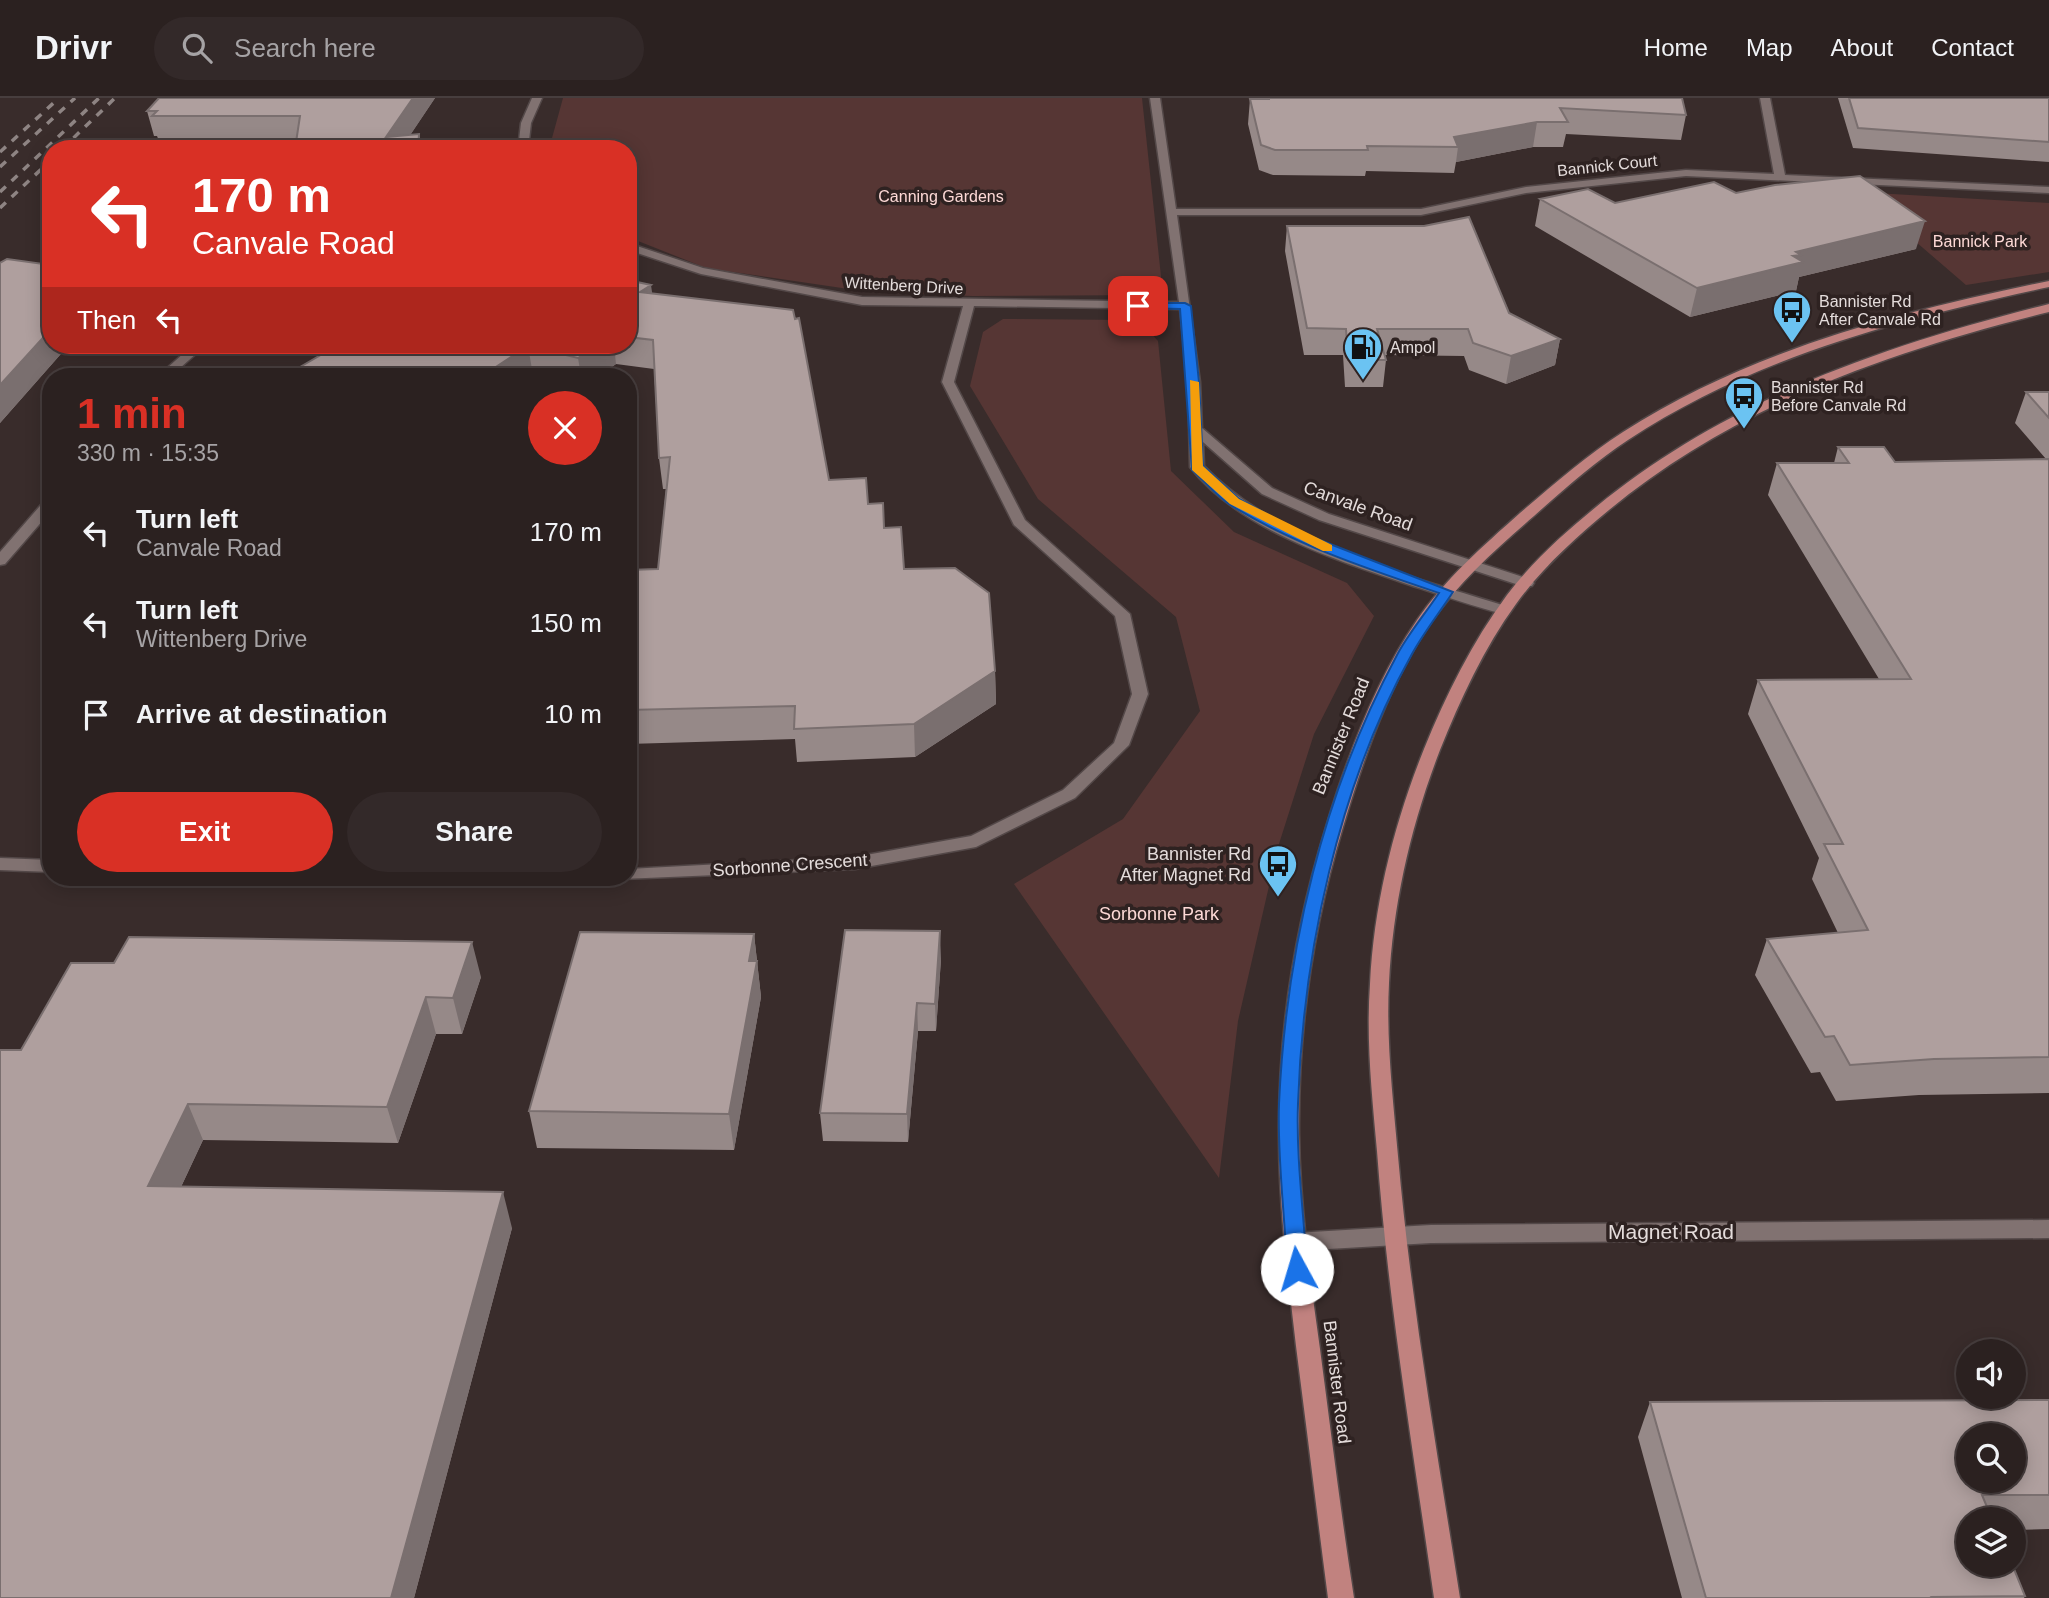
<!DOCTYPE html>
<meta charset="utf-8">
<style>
:root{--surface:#2b2120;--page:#332929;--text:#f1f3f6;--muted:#a6a3a5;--line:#473e3e;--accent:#d93025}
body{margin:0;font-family:Helvetica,sans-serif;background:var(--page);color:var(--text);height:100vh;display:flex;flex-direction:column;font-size:26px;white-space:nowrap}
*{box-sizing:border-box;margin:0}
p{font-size:23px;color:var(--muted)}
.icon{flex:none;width:38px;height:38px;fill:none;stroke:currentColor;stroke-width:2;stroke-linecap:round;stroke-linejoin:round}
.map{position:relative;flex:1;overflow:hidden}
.drawer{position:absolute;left:42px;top:270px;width:595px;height:518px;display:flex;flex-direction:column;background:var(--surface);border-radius:28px;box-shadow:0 4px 18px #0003,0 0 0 2px var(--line)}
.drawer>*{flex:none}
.top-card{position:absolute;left:42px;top:42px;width:595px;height:214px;border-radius:28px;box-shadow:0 4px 18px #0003,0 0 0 2px var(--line);background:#d93025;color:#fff;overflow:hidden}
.tools{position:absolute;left:1956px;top:1241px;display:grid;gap:14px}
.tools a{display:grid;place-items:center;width:70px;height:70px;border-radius:50%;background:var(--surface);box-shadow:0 4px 18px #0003,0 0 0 2px var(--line);font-size:35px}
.pin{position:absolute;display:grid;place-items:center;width:60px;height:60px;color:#fff;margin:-30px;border-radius:14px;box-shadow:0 4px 10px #0006}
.me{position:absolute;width:77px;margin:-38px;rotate:354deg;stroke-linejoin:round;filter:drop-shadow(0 0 5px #0008)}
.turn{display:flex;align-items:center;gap:24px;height:147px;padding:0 35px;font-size:32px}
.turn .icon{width:91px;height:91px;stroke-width:2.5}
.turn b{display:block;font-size:49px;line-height:60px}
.then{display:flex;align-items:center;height:66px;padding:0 35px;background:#0003;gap:14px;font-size:26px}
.round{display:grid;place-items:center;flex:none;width:74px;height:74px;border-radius:37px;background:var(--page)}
.head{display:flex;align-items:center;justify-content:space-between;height:119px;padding:0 35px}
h1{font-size:42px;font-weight:700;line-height:52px;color:var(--accent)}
.cta{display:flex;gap:14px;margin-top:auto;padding:14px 35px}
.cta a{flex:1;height:80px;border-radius:42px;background:var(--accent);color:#fff;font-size:28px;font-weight:700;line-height:80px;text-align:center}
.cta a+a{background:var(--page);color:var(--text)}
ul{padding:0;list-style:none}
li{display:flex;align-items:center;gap:21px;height:91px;padding:0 35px}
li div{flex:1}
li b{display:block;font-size:26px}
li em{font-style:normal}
header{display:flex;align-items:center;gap:42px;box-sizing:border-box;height:98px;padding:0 35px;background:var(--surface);border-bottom:2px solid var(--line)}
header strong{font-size:33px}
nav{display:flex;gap:38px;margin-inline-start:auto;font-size:24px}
.search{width:490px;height:63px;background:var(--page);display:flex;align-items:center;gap:18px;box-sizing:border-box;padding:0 24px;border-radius:38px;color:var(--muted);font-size:26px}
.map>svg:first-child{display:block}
</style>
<header>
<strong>Drivr</strong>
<div class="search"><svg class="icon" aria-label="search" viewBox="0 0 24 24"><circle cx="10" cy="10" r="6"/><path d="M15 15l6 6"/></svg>Search here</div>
<nav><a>Home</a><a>Map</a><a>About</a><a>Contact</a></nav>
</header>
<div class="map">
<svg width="2049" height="1500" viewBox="0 0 2049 1500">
<rect width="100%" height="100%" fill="#392c2b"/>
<!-- green -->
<path fill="#563634" d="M 563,0 L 1142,0 L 1163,197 L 973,198 L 869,194 L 706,170 L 628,139 L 628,51 L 549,51 Z
M 1858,94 L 2049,105 L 2049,174 L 1966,187 Z
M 1003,221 L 1127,222 L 1148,232 L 1158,243 L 1171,373 L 1234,434 L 1347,485 L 1374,518 L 1314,636 L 1278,749 L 1238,923 L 1219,1080 L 1014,786 L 1123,721 L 1200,613 L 1176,519 L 1038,401 L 970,288 L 983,234 Z"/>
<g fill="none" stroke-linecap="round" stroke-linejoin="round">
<!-- minor casing -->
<g stroke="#534848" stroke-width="3">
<path id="minor" d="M 532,0 L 542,0 L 531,25 L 528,51 L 518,51 L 521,25 Z
M 1150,0 L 1160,0 L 1176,111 L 1421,111 L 1526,89 L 1686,72 L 1774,76 L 1760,0 L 1770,0 L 1785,77 L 2049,89 L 2049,95 L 1686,78 L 1526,95 L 1421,117 L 1177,117 L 1200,284 L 1202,330 L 1272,390 L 1329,416 L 1532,482 L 1534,485 L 1532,488 L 1522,488 L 1319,422 L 1262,396 L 1203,344 L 1204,368 C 1282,448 1405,476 1509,509 L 1511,512 L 1509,515 L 1504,516 C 1474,509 1445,498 1416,489 C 1342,464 1240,433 1190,369 L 1188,284 L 1180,211 L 974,208 L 954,284 L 1025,422 L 1130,516 L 1148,596 L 1129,647 L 1075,700 L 976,749 L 855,771 L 622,781 L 620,779 L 628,779 L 628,771 L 855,759 L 971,738 L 1063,692 L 1114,645 L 1132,596 L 1115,518 L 1014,427 L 942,284 L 963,208 L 862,207 L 701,176 L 628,152 L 628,145 L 703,170 L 862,199 L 1179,204 Z
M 193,247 L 206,247 L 171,278 L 158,278 Z
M 51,400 L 51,413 L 5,466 L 0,467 L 0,454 L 46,401 Z
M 0,760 L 51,762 L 51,774 L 0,772 Z
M 564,779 L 596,779 C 590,788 570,788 564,779 Z
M 2049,1122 L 2049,1140 L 1431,1145 L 1294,1153 L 1286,1150 L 1283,1144 L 1286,1138 L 1294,1135 L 1431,1127 Z"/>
</g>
<!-- primary casing -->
<g stroke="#534848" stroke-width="3">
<path id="primary" d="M 2049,183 L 2049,189 C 1904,220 1753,259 1628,342 C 1595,364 1564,391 1534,418 C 1497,450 1460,483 1432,523 C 1390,583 1364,659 1343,729 C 1313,828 1298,932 1299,1036 C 1300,1108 1310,1180 1320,1251 C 1331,1334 1341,1417 1354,1500 L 1328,1500 C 1317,1416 1307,1332 1296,1248 C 1288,1179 1279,1110 1279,1039 C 1278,935 1295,829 1326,729 C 1347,659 1375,583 1417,522 C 1445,481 1483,448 1520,415 C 1553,387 1586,358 1623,334 C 1750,252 1902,213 2049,183 Z
M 2049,206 L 2049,214 C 1891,253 1736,307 1609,412 C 1575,440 1542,470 1516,506 C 1484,550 1460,602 1440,652 C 1411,727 1393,805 1389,885 C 1386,943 1393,1001 1398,1058 C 1411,1206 1437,1353 1460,1500 L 1434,1500 C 1413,1351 1388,1203 1377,1053 C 1372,997 1366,942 1370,886 C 1374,805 1394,726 1424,651 C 1446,597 1472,544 1507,497 C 1532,464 1564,435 1596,409 C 1727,301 1886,247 2049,206 Z"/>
</g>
<!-- minor -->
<use href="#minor" fill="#817271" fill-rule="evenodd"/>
<!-- primary -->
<use href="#primary" fill="#c1827f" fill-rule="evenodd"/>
<!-- rail -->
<path stroke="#8e8483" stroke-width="3.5" stroke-dasharray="8 8" stroke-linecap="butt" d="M 62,51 L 115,0
M 0,54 L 59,0
M 0,69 L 75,0
M 0,94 L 99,0
M 0,110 L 51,62"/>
</g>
<!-- wall -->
<path fill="#968988" d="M 435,0 L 410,37 L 419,36 L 422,51 L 295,51 L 296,44 L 159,43 L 157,38 L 154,38 L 147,13 Z
M 1262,0 L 1682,0 L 1686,17 L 1681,42 L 1566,36 L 1563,49 L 1533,49 L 1456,64 L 1454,75 L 1366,73 L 1365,78 L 1273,77 L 1259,72 L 1248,26 L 1250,1 L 1262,1 Z
M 1838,0 L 2049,0 L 2049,64 L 1853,50 Z
M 51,94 L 51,110 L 46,96 Z
M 1736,95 L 1916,151 L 1799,179 L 1796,193 L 1690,219 L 1535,128 L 1540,101 L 1615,105 Z
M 1287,128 L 1509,215 L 1560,241 L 1555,267 L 1506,286 L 1469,272 L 1464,258 L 1385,257 L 1386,262 L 1383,289 L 1345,289 L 1343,257 L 1304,257 L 1285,153 Z
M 0,165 L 51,247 L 82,247 L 77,250 L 67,249 L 0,325 Z
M 628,182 L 652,195 L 829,382 L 868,406 L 884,430 L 904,471 L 995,573 L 996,606 L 915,659 L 797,664 L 795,641 L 628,646 L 628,472 L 658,471 L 666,391 L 663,391 L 659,360 L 654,271 L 616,266 L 599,278 L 538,278 L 533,277 L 532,278 L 303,278 L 300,269 L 420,248 L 423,247 L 628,247 Z
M 2026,294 L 2049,294 L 2049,995 L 1919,997 L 1836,1003 L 1820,974 L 1811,975 L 1755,877 L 1767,841 L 1838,835 L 1812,781 L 1819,760 L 1748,616 L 1758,582 L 1879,581 L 1768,397 L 1777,365 L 1834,365 L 1838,349 L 1895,364 L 2046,361 L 2015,325 Z
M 51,594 L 51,622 L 44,604 Z
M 754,836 L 761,899 L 734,1052 L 537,1050 L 529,1013 Z
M 941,861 L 936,933 L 918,933 L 908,1044 L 823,1043 L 820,1015 Z
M 481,879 L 462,936 L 436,936 L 398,1045 L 203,1042 L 181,1089 L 512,1130 L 414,1500 L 21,952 Z
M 2049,1302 L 2049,1431 L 2014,1432 L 2014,1421 L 1969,1421 L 2025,1498 L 2024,1500 L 1682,1500 L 1638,1339 L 1650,1304 Z"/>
<!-- shaded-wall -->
<path fill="#7a6f6f" d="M 413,0 L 435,0 L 401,51 L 386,39 Z
M 1537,24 L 1533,49 L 1456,64 L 1458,49 L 1454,39 Z
M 419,36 L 422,51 L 418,51 Z
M 1925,123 L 1916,151 L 1799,179 L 1796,193 L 1690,219 L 1697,190 L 1796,154 Z
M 651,187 L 655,215 L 640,194 Z
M 51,231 L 51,247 L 67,247 L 67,249 L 0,325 L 0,287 Z
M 1560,241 L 1555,267 L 1506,286 L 1511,258 Z
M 598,247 L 614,247 L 616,266 L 599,278 L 581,278 L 578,260 Z
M 528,248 L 533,277 L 532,278 L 482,278 Z
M 995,573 L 996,606 L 915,659 L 914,626 Z
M 940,833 L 941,861 L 936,933 L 935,906 Z
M 754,836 L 761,899 L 734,1052 L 729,1016 L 749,863 Z
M 472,844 L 481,879 L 462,936 L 453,900 Z
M 426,899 L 436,936 L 398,1045 L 387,1009 Z
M 917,905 L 918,933 L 908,1044 L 907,1016 Z
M 188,1006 L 203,1042 L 164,1125 L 148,1088 Z
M 503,1094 L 512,1130 L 414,1500 L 391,1500 Z"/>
<!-- building -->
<path fill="#af9f9e" stroke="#7a6f6f" stroke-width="2" fill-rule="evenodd" d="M 159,0 L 413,0 L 386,39 L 419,36 L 418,51 L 295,51 L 300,18 L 152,18 L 157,13 L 147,13 Z
M 1269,0 L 1682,0 L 1686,17 L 1560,10 L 1568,24 L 1537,24 L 1454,39 L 1458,49 L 1367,48 L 1368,52 L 1275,52 L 1261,47 L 1250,1 L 1269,1 Z
M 1849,0 L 2049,0 L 2049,44 L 1858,30 Z
M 1860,78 L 1925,123 L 1796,154 L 1801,157 L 1793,158 L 1803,164 L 1697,190 L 1540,101 L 1588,91 L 1615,105 L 1714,84 L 1736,95 L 1775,87 Z
M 1469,119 L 1509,215 L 1560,241 L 1511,258 L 1473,245 L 1468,231 L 1377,231 L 1386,262 L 1348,262 L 1346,231 L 1307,230 L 1287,128 L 1424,128 Z
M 7,161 L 51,167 L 51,231 L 0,287 L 0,165 Z
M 628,182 L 651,187 L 640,194 L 793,212 L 795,221 L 799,220 L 829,382 L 866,380 L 868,406 L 883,405 L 884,430 L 901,429 L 904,471 L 955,470 L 989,495 L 995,573 L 914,626 L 794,631 L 795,608 L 628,612 L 628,472 L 658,471 L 670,359 L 659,360 L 653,242 L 628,239 Z
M 338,247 L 414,247 L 420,248 L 423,247 L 598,247 L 578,260 L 528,248 L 482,278 L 338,278 L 300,269 Z
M 2026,294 L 2049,294 L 2049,320 Z
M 1838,349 L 1884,349 L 1895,364 L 2049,361 L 2049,959 L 1934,961 L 1850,967 L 1834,938 L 1825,939 L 1767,841 L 1868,832 L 1824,746 L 1843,746 L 1758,582 L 1911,581 L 1777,365 L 1849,365 Z
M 51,594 L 51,605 L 44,604 Z
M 845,832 L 940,833 L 935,906 L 917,905 L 907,1016 L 820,1015 Z
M 580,834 L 754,836 L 749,863 L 757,863 L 729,1016 L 529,1013 Z
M 129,839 L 472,844 L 453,900 L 426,899 L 387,1009 L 188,1006 L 148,1088 L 503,1094 L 391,1500 L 0,1500 L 0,952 L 21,952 L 71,865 L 114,865 Z
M 2049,1302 L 2049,1397 L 1982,1397 L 1992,1421 L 1969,1421 L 1969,1466 L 2012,1466 L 2025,1498 L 1932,1499 L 1933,1500 L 1706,1500 L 1650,1304 ZM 1969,1337 L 2014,1337 L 2014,1382 L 1969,1382 Z"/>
<!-- route -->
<path fill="#1a73e8" stroke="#114b97" stroke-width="2" d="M 1138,205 L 1185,205 L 1191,208 L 1199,284 L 1203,368 L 1239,401 L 1302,435 L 1453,494 C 1440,514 1424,534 1412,556 C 1338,688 1303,855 1298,1006 C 1296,1060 1304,1117 1307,1171 L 1305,1177 L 1290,1177 L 1287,1171 C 1285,1117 1277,1060 1279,1006 C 1286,850 1323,695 1397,557 C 1408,536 1425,516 1439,495 C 1368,471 1296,447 1232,408 C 1217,399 1205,383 1192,372 L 1180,211 L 1134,210 L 1132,208 Z"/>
<!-- slow -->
<path fill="#f59e0b" d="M 1190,282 L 1199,284 L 1203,368 L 1239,401 L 1332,447 L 1332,453 L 1323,453 L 1230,406 L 1192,372 Z"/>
<!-- icons -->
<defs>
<g id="bus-pin" transform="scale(2.0125)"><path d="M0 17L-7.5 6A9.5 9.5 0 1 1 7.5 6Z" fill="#6bc3f2" stroke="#2e2221"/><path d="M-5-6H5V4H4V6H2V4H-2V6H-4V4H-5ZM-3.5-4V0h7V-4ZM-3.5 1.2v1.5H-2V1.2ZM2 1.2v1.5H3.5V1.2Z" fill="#111"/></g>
<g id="fuel-pin" transform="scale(2.0125)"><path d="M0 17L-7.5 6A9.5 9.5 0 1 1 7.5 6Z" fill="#6bc3f2" stroke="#2e2221"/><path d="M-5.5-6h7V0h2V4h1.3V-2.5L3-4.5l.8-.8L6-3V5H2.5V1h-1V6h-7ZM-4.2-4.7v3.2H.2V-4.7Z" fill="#111"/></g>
</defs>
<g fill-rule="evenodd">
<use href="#bus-pin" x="1792" y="212"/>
<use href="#fuel-pin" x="1363" y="249"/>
<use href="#bus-pin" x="1744" y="298"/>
<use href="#bus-pin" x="1278" y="766"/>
</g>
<g text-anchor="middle" stroke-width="7" stroke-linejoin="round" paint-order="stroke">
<!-- far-street labels -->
<g font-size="16" fill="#e4dcdb" stroke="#2e2221">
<text transform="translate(1607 67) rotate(-6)" y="6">Bannick Court</text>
<text transform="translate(904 187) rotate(3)" y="6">Wittenberg Drive</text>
</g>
<!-- far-park labels -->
<g font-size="16" fill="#fdd9d6" stroke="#2e2221">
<text x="941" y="104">Canning Gardens</text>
<text x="1980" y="149">Bannick Park</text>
</g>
<!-- far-poi labels -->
<g font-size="16" fill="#e4dcdb" stroke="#2e2221" text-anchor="start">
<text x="1819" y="209">Bannister Rd<tspan x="1819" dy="18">After Canvale Rd</tspan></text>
<text x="1390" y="255">Ampol</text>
<text x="1771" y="295">Bannister Rd<tspan x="1771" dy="18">Before Canvale Rd</tspan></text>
</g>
<!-- street labels -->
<g font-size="18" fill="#e4dcdb" stroke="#2e2221">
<text transform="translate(1358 408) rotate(20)" y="6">Canvale Road</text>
<text transform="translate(1341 638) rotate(-68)" y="6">Bannister Road</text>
<text transform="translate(790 767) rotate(-4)" y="6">Sorbonne Crescent</text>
<text transform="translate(1337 1284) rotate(83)" y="6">Bannister Road</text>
</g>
<!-- poi labels -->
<g font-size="18" fill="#e4dcdb" stroke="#2e2221" text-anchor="end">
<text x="1251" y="762">Bannister Rd<tspan x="1251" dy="21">After Magnet Rd</tspan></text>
</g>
<!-- park labels -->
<g font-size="18" fill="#fdd9d6" stroke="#2e2221">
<text x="1159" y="822">Sorbonne Park</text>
</g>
<!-- near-street labels -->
<g font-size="21" fill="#e4dcdb" stroke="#2e2221">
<text x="1671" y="1141">Magnet Road</text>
</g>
</g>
</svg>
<div class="tools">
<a><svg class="icon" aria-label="sound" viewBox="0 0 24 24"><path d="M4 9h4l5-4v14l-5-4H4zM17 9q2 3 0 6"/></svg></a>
<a><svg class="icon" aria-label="search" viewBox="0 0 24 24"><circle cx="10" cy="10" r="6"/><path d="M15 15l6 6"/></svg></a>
<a><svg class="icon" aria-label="layers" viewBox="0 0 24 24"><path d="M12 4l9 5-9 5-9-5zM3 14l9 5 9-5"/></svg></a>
</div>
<div class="pin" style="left:1138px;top:208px;background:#d93025"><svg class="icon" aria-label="arrive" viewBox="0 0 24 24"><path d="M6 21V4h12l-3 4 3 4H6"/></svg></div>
<svg class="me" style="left:1297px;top:1171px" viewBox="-20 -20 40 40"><circle r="19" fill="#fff"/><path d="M0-13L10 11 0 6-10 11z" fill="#1a73e8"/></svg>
<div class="top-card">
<div class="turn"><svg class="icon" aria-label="left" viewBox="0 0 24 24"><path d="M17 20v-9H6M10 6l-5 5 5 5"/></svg><div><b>170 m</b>Canvale Road</div></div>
<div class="then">Then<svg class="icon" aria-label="left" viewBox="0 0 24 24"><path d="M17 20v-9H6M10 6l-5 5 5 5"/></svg></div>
</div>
<section class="drawer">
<div class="head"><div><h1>1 min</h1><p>330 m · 15:35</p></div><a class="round" style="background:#d93025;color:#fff"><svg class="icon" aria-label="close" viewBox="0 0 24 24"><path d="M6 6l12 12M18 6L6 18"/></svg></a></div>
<ul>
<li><svg class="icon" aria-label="left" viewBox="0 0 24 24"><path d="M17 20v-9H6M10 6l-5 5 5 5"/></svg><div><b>Turn left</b><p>Canvale Road</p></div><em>170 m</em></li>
<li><svg class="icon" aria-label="left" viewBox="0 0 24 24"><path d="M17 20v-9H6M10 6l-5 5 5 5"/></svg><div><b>Turn left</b><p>Wittenberg Drive</p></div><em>150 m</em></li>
<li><svg class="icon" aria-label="arrive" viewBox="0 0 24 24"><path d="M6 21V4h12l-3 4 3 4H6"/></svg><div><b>Arrive at destination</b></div><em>10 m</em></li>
</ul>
<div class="cta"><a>Exit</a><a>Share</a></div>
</section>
</div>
